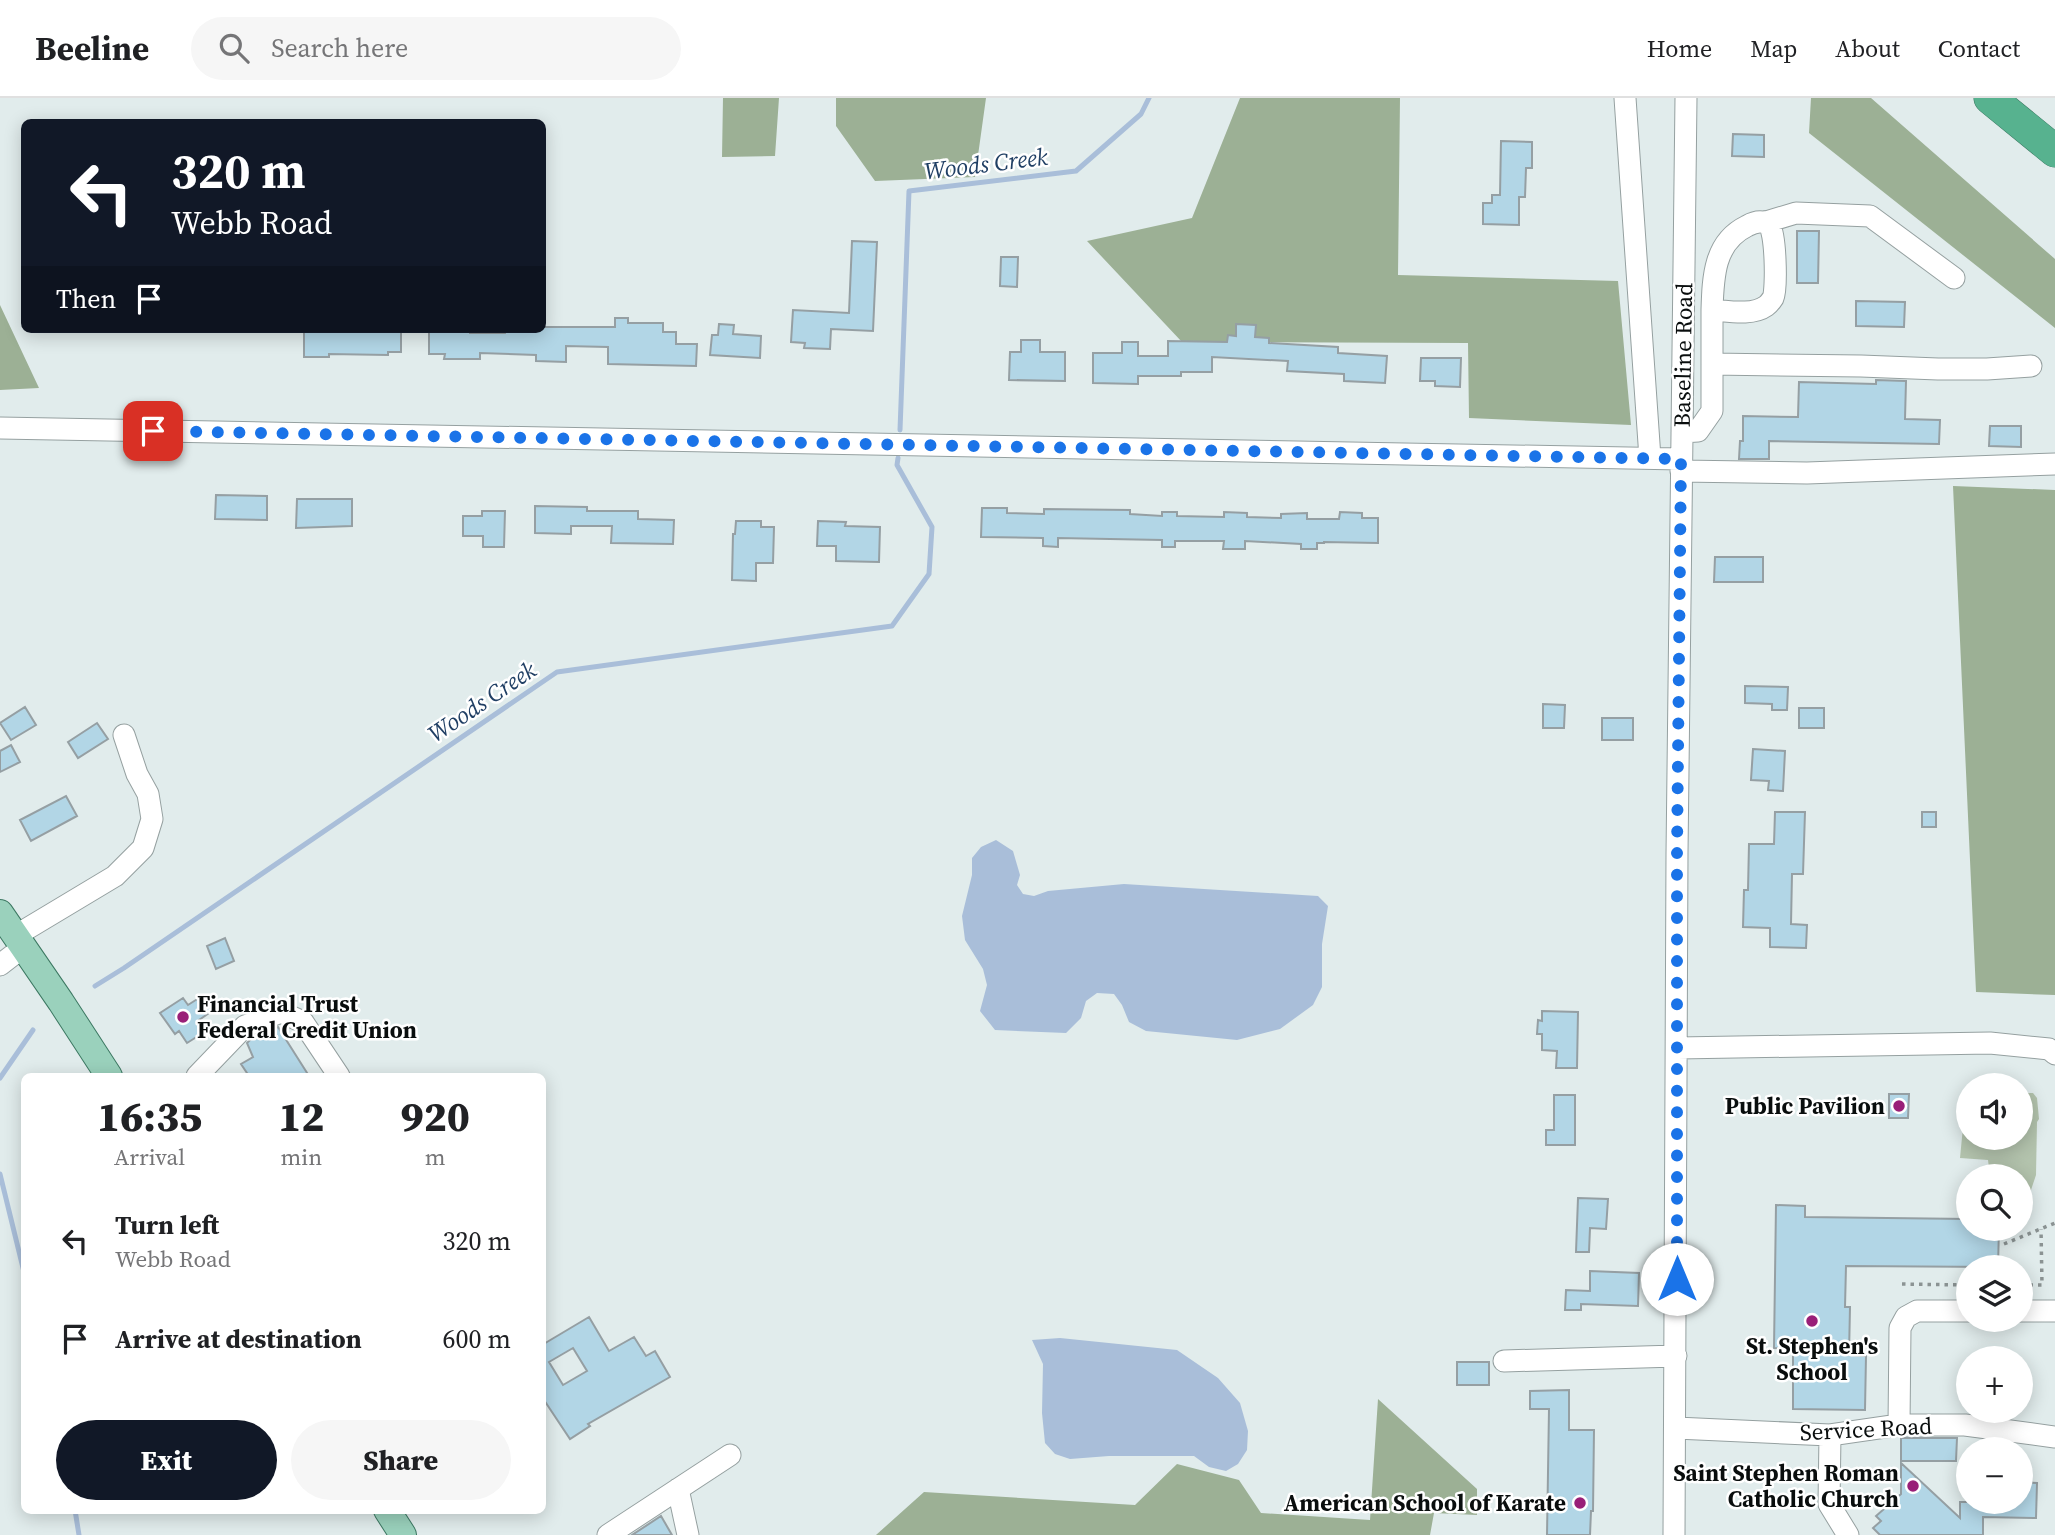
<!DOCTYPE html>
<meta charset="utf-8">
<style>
:root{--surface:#fff;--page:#f6f6f6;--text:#202124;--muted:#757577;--line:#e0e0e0;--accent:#111827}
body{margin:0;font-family:"Source Serif 4",serif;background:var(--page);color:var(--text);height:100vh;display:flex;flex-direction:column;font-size:26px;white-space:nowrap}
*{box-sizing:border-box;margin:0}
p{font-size:23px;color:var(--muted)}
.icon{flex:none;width:38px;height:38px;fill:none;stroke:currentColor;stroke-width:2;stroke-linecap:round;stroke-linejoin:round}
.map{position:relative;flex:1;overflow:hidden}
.sheet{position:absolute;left:21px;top:975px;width:525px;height:441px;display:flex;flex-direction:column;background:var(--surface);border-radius:10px;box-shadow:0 4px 18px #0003}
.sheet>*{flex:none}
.hud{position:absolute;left:21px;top:21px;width:525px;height:214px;border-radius:10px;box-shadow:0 4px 18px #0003;background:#111827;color:#fff;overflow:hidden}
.buttons{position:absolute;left:1956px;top:975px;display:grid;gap:14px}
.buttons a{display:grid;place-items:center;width:77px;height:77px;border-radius:50%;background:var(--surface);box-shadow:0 4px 18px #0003;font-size:35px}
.pin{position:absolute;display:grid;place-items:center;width:60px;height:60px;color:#fff;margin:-30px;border-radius:14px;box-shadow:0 4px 10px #0006}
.me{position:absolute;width:77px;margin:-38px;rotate:0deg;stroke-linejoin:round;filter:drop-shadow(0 0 5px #0008)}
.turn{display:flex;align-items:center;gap:24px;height:147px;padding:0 35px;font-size:32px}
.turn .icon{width:91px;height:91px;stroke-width:2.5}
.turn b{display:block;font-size:49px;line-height:60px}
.then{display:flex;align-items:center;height:66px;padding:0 35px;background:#0003;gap:14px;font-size:26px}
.eta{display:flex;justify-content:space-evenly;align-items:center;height:119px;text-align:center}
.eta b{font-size:42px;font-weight:800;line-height:49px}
.action{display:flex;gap:14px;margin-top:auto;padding:14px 35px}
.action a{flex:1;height:80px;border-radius:42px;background:var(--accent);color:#fff;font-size:28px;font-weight:800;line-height:80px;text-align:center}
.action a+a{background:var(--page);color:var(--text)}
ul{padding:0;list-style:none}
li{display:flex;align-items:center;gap:21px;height:98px;padding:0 35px}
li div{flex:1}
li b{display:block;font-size:26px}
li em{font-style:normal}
header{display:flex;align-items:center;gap:42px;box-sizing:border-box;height:98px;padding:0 35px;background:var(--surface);border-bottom:2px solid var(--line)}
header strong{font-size:33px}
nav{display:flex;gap:38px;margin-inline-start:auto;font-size:24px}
.search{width:490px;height:63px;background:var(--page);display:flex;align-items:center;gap:18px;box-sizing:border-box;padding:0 24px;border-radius:38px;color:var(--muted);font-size:26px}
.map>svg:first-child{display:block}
</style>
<header>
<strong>Beeline</strong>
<div class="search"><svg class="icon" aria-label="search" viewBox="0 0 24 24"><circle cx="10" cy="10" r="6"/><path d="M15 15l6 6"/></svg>Search here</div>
<nav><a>Home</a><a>Map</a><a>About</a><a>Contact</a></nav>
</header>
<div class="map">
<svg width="2055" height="1437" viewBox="0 0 2055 1437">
<rect width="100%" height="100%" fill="#e1ecec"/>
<!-- green -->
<path fill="#b3c3ad" d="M 2021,995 L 2033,995 L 2037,1000 L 2039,1021 L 2037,1024 L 2036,1077 L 2029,1098 L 2021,1102 L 2021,1078 L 1990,1078 L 1988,1062 L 1960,1060 L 1963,1029 L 1969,1029 L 1969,1040 L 2021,1040 Z"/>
<!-- forest -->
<path fill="#9cb095" d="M 723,0 L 779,0 L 775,58 L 722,59 Z
M 836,0 L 986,0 L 975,79 L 875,83 L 836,28 Z
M 1240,0 L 1400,0 L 1398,177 L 1618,183 L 1631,327 L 1469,320 L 1468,245 L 1182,244 L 1087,143 L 1192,120 Z
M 1811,0 L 1871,0 L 2055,161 L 2055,230 L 1809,35 Z
M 0,207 L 39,290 L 0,292 Z
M 1953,388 L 2055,392 L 2055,897 L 1976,894 Z
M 1378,1301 L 1477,1391 L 1477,1417 L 1434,1415 L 1430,1437 L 876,1437 L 924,1394 L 1135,1407 L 1177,1366 L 1239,1382 L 1261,1415 L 1370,1422 Z"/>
<!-- water -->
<path fill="#a9bed9" d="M 996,742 L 1013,753 L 1020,777 L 1017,787 L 1023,796 L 1034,798 L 1048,793 L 1124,786 L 1318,798 L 1328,808 L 1322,846 L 1322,889 L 1313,907 L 1280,931 L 1237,942 L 1146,933 L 1129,924 L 1122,907 L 1114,896 L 1097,895 L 1086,903 L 1081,920 L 1066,935 L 995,932 L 980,913 L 987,887 L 983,871 L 965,842 L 962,818 L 972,777 L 972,760 L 981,749 Z
M 1060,1240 L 1177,1252 L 1218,1280 L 1240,1305 L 1248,1333 L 1247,1352 L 1238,1366 L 1226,1373 L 1209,1369 L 1194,1358 L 1109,1358 L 1070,1361 L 1055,1356 L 1045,1345 L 1042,1315 L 1043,1266 L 1032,1242 Z"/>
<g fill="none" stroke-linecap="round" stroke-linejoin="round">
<!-- stream -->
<path stroke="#a9bed9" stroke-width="5" d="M 900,332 L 909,93 L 1076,73 L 1141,16 L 1149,0
M 95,888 L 124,870 L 557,574 L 892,528 L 929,476 L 932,429 L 897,367 L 898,360
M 0,980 L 33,932
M 0,1076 L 24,1174
M 75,1412 L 79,1437"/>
</g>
<!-- building -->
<path fill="#b2d6e6" stroke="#959fa3" stroke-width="2" fill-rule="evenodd" d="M 1733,36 L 1764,37 L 1764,59 L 1732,58 Z
M 1501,43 L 1532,44 L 1532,70 L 1526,70 L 1525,99 L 1519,99 L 1519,127 L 1483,126 L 1483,105 L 1492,105 L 1492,97 L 1500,97 Z
M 1797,133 L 1819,133 L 1818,185 L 1797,185 Z
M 852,143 L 877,144 L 873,233 L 831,231 L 830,251 L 804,250 L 805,245 L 791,244 L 793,212 L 849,215 Z
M 1001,159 L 1018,159 L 1017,189 L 1000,188 Z
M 1856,203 L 1905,204 L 1904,229 L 1856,228 Z
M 615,220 L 628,220 L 628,225 L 663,225 L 663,234 L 676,234 L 676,246 L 697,246 L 696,268 L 608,266 L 608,249 L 566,248 L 566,264 L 536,263 L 536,257 L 480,255 L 480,261 L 444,261 L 445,256 L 429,256 L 429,234 L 445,234 L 445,231 L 470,231 L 470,235 L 505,235 L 506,231 L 542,231 L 542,229 L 615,229 Z
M 719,226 L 734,227 L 733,236 L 761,238 L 760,260 L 710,257 L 712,237 L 718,237 Z
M 1236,226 L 1256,227 L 1255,239 L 1269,240 L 1269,245 L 1338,249 L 1338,255 L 1387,258 L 1385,285 L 1344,283 L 1344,276 L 1287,273 L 1288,263 L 1212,259 L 1212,274 L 1181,274 L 1181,278 L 1138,278 L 1138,286 L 1093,285 L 1093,255 L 1122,255 L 1122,244 L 1138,244 L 1138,258 L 1168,258 L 1168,243 L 1227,244 L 1228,237 L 1236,238 Z
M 304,231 L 401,231 L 401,254 L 388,254 L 388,257 L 329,256 L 329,259 L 304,259 Z
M 1021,242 L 1040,242 L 1040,254 L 1065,254 L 1065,283 L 1009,282 L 1010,254 L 1021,254 Z
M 1421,260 L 1461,260 L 1460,289 L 1435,288 L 1435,283 L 1420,283 Z
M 1876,282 L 1906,283 L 1905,321 L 1940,322 L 1939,346 L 1769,343 L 1769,361 L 1739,361 L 1740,343 L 1743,343 L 1743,318 L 1798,319 L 1799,284 L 1876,286 Z
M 1990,328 L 2021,328 L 2021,349 L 1989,348 Z
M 216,397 L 267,398 L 267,422 L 215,421 Z
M 297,401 L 352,401 L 352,428 L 296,430 Z
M 535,408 L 587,409 L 587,413 L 638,413 L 638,421 L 674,422 L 673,446 L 611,445 L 612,428 L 571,428 L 571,436 L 535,435 Z
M 982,410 L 1007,410 L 1007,415 L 1044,416 L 1044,411 L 1130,412 L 1130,416 L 1162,418 L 1162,414 L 1177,414 L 1177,418 L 1224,419 L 1224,414 L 1247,415 L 1247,419 L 1281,420 L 1281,416 L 1307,415 L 1307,421 L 1339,421 L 1340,414 L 1362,415 L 1362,420 L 1378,420 L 1378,445 L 1324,444 L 1324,445 L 1317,445 L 1317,451 L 1301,451 L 1301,446 L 1245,443 L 1245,451 L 1223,451 L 1224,443 L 1175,443 L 1175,449 L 1162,449 L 1162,442 L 1058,440 L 1058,449 L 1043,448 L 1043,440 L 981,439 Z
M 482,413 L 505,413 L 504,449 L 483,449 L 483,438 L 463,438 L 463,418 L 482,418 Z
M 736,423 L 761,423 L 761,429 L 774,429 L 773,465 L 756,465 L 756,483 L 732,482 L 733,436 L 735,436 Z
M 818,423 L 846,424 L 845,428 L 880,429 L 879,464 L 836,463 L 836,448 L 817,448 Z
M 1715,459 L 1763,459 L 1763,484 L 1714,484 Z
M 1745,588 L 1788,589 L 1787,612 L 1772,612 L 1772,606 L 1745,605 Z
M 1543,606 L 1565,607 L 1564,630 L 1543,630 Z
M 25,609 L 36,627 L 11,642 L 0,625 Z
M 1799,610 L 1824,610 L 1824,630 L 1799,630 Z
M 1602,620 L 1633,620 L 1633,642 L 1602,642 Z
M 97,625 L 108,641 L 78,660 L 68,644 Z
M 11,647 L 20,664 L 0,674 L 0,653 Z
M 1753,651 L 1785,653 L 1783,693 L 1768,692 L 1769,683 L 1751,682 Z
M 66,698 L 77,718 L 31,743 L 20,722 Z
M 1775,714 L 1805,714 L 1803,776 L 1792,776 L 1791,826 L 1807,827 L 1806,850 L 1770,849 L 1770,830 L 1743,829 L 1744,792 L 1748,792 L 1749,746 L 1774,746 Z
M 1922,714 L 1936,714 L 1936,729 L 1922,729 Z
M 225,840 L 234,863 L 216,871 L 207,848 Z
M 202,898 L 212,913 L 199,922 L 206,933 L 187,945 L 179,933 L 175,936 L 160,915 L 183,900 L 188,907 Z
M 1542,913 L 1578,914 L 1577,970 L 1556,970 L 1557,953 L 1542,952 L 1542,936 L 1537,936 L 1538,922 L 1542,923 Z
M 278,929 L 309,978 L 249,978 L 241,966 L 253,959 L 247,945 L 252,940 Z
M 1889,996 L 1909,996 L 1908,1020 L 1889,1020 Z
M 1554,997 L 1575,997 L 1575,1047 L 1546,1047 L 1546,1032 L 1554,1032 Z
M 1578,1100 L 1608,1101 L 1606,1131 L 1590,1130 L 1589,1154 L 1576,1154 Z
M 1776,1107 L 1805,1108 L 1805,1119 L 1969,1121 L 1969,1130 L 1999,1130 L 1998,1169 L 1846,1168 L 1845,1209 L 1850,1209 L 1849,1257 L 1866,1258 L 1865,1312 L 1793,1311 L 1793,1251 L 1774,1250 Z
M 1590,1173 L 1639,1175 L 1638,1208 L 1581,1206 L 1581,1212 L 1565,1212 L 1566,1192 L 1590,1193 Z
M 589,1219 L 609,1253 L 634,1239 L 646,1258 L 655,1253 L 670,1279 L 588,1326 L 590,1328 L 570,1341 L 542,1299 L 542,1247 ZM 573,1250 L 587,1273 L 563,1287 L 549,1264 Z
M 1457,1264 L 1489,1264 L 1489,1287 L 1457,1287 Z
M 1569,1292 L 1569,1332 L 1594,1332 L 1593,1413 L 1591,1413 L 1590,1437 L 1547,1437 L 1549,1311 L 1530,1311 L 1530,1293 Z
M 1901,1340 L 1957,1340 L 1956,1363 L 1901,1363 Z
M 1901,1365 L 1960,1420 L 1960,1404 L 2021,1404 L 2021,1384 L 2037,1385 L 2036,1420 L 1983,1419 L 1983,1437 L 1880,1437 L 1873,1430 L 1881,1423 L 1876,1418 L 1901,1396 Z
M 661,1418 L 672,1437 L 632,1437 Z"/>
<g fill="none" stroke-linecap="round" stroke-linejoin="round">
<!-- minor casing -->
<g stroke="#95a0a0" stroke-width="23">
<path id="minor" d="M 1625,0 L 1650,360
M 1766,124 L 1796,115 L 1870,118 L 1954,180
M 1712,266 L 1861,268 L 1938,271 L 1987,271 L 2031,268
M 0,330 L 1681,361
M 1682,334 L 1698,333 L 1712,313 L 1712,212 C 1713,179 1714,144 1747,128 C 1754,124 1761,122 1768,126 C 1776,130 1777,191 1773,200 C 1771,203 1769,206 1766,208 C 1752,218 1728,213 1712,212
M 1681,373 L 1807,375 L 2055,366
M 15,838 L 115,778 L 143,750 L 152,721 L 148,696 L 137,676 L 124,637
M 0,867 L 22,850
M 1678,950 L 1990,945 L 2049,951 L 2055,956
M 197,978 L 245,928 L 281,914 L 303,924 L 339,978
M 2021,1213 L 2055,1213
M 1504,1263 L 1676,1258
M 1899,1327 L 1900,1230 L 1906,1219 L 1917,1213 L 1969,1213
M 1676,1330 L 1830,1337 L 1899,1327 L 1965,1327 L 2055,1339
M 1830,1337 L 1829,1406 L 1848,1437
M 678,1391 L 688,1437
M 608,1437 L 730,1357
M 1674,1437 L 1677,756 L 1686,0"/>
</g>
<!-- major casing -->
<g stroke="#3c7862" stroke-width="28">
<path id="major" d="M 0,815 L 61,904 L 109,978
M 387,1412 L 403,1437"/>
</g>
<!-- highway casing -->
<g stroke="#3c7862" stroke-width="33">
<path id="highway" d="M 1990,0 L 2055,53"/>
</g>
<!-- path -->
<path stroke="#8b9393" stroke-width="3.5" stroke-dasharray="3.5 5" stroke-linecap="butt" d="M 2004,1146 L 2055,1125
M 1902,1186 L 1969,1187
M 2021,1187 L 2042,1187 L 2041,1131"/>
<!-- minor -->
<use href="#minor" stroke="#fff" stroke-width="21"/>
<!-- major -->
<use href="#major" stroke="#9ad1bc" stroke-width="26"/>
<!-- highway -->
<use href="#highway" stroke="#57b28f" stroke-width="32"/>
</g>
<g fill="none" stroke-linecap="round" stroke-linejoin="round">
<!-- route -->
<path stroke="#1a73e8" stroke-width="12" stroke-dasharray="0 21.6" d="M 153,333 L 1681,361 L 1677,756 L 1677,1181"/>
</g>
<!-- markers -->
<g fill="#991f78" stroke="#fff" stroke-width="2.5">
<circle cx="183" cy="919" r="7"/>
<circle cx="1899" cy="1008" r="7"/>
<circle cx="1812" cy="1223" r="7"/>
<circle cx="1913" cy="1388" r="7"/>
<circle cx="1580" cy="1405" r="7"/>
</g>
<g text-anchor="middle" stroke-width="5" stroke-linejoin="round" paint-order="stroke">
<!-- street labels -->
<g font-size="23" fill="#090d0d" stroke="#fff">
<text transform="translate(1683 257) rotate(-89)" y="8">Baseline Road</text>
<text transform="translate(1866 1331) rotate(-3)" y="8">Service Road</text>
</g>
<!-- poi labels -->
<g font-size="23" font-weight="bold" fill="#090d0d" stroke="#fff" text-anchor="end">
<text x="197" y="914" text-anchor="start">Financial Trust<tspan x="197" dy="26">Federal Credit Union</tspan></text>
<text x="1885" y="1016">Public Pavilion</text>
<text x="1812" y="1256" text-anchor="middle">St. Stephen's<tspan x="1812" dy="26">School</tspan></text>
<text x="1899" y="1383">Saint Stephen Roman<tspan x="1899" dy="26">Catholic Church</tspan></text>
<text x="1566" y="1413">American School of Karate</text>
</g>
<!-- water labels -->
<g font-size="24" font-style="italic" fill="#203f64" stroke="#fff">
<text transform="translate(986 66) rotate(-7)" y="8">Woods Creek</text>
<text transform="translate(482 604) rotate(-34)" y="8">Woods Creek</text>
</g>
</g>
</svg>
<div class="buttons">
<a><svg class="icon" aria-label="sound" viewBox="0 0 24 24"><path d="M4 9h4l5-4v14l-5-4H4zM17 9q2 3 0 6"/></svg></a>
<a><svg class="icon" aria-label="search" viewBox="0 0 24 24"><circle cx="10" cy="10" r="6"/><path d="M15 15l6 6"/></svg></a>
<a><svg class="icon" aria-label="layers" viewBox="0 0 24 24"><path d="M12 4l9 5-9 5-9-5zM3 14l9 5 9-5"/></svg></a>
<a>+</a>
<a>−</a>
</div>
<div class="pin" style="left:153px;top:333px;background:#d93025"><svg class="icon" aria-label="arrive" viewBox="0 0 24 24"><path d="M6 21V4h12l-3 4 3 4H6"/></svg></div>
<svg class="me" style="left:1677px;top:1181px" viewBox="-20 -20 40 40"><circle r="19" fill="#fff"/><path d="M0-13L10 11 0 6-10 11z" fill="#1a73e8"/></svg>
<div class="hud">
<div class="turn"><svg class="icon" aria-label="left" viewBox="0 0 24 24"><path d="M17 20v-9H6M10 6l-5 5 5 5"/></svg><div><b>320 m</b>Webb Road</div></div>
<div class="then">Then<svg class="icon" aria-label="arrive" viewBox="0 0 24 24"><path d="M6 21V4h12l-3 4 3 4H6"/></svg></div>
</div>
<section class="sheet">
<div class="eta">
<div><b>16:35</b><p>Arrival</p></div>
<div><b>12</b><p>min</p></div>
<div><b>920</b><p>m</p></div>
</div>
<ul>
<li><svg class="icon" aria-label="left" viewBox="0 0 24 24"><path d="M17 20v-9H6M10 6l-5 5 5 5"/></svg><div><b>Turn left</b><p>Webb Road</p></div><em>320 m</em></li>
<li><svg class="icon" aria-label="arrive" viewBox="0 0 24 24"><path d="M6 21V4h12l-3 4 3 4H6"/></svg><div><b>Arrive at destination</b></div><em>600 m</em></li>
</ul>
<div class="action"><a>Exit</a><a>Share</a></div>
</section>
</div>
